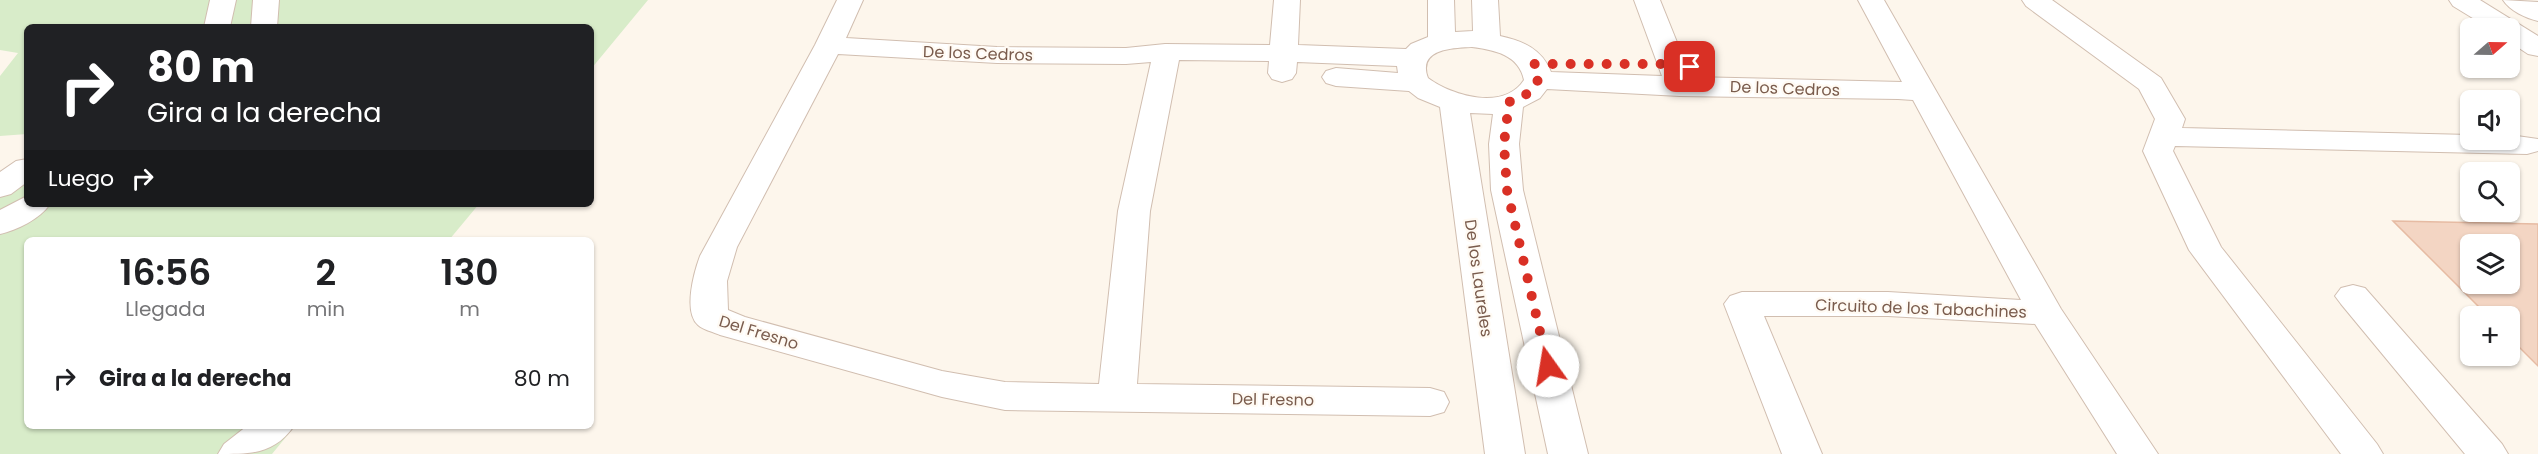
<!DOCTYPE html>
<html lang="es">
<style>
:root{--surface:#fff;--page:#f6f6f6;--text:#202124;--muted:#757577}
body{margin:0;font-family:Poppins,sans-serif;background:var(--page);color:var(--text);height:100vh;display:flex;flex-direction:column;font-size:22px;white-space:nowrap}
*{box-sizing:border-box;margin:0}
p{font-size:20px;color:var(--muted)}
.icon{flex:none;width:33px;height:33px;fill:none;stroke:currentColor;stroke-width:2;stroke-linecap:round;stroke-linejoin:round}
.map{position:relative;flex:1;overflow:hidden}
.sheet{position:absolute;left:24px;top:237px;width:570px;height:192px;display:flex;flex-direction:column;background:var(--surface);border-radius:9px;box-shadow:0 2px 4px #0004}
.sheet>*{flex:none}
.banner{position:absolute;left:24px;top:24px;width:570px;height:183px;border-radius:9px;box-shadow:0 2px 4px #0004;background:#202124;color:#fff;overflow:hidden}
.needle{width:39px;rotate:70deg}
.controls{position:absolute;left:2460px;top:18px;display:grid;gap:12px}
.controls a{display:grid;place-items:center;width:60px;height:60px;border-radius:9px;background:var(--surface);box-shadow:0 2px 4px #0004;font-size:30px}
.pin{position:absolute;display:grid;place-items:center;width:51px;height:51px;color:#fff;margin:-26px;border-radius:12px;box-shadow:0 3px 9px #0006}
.me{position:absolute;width:66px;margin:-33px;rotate:347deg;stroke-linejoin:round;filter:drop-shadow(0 0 4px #0008)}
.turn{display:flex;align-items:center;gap:21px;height:126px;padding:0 24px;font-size:27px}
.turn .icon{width:78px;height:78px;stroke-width:2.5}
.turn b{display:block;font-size:42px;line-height:51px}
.then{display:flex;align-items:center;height:57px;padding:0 24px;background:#0003;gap:12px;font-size:22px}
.eta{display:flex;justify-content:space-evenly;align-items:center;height:102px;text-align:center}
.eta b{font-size:36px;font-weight:600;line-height:42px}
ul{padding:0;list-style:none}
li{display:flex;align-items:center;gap:18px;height:78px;padding:0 24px}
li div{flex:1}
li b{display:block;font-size:22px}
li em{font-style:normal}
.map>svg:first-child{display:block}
</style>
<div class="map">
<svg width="2538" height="454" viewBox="0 0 2538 454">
<rect width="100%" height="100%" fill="#fdf6ec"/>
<!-- green -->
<path fill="#d8ecc9" d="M 0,0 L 648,0 L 591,69 L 591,27 L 27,27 L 27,134 L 0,136 L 0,76 L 18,53 L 0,50 Z
M 27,178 L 27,204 L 479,204 L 449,240 L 27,240 L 27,426 L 295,426 L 272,454 L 0,454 L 0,194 Z"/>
<!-- building -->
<path fill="#f3d5c3" stroke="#e6bba3" stroke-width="1.5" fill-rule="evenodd" d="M 2393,221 L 2538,224 L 2538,366 L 2510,338 L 2510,316 L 2488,316 ZM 2470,244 L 2510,244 L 2510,284 L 2470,284 Z"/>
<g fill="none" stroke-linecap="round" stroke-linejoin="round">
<!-- minor casing -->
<g stroke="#d1beb0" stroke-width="2">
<path id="minor" d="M 210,0 L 236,0 L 230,27 L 204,27 Z
M 253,0 L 279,0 L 277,27 L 251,27 Z
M 837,0 L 863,0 L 846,38 L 997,47 L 1126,48 L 1165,44 L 1270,45 L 1274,0 L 1300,0 L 1298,45 L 1406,49 L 1411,44 L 1428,37 L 1428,0 L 1454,0 L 1455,32 L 1473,31 L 1472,0 L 1498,0 L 1500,36 C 1523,41 1542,49 1551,72 L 1662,76 L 1634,0 L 1660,0 L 1691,77 L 1902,82 L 1858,0 L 1884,0 L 2061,309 L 2158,454 L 2117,454 L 2035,324 L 1888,316 L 1764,316 L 1822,454 L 1782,454 L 1724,304 L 1730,296 L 1742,292 L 1888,292 L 2021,300 L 1913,100 L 1898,99 L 1680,96 L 1547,89 L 1540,98 L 1523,107 L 1519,144 L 1523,190 L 1588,454 L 1548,454 L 1491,190 L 1489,144 L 1493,114 L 1470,113 L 1525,454 L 1485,454 L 1440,107 L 1418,98 L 1409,91 L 1336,86 L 1326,83 L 1322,77 L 1326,71 L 1336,68 L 1398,73 L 1397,66 L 1297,62 L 1296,73 L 1292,79 L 1282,82 L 1272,79 L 1268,73 L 1269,61 L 1179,60 L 1150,211 L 1137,384 L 1430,388 L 1444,392 L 1449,402 L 1444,412 L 1430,416 L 1005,410 L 942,397 L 720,335 C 714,332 703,330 698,325 C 683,312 694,272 700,256 L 815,45 ZM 1472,47 C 1495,50 1519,55 1524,80 C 1504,111 1452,96 1428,78 C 1417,49 1452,48 1472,47 ZM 838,54 L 997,63 L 1126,64 L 1151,62 L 1118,211 L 1099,384 L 1005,382 L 942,371 L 745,317 L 728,310 L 727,281 L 737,247 Z
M 2022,0 L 2052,0 L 2161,78 L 2185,119 L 2182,128 L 2470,135 L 2470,140 L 2510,140 L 2510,135 L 2538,139 L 2538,151 L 2527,154 L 2175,146 L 2173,151 L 2221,247 L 2377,444 L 2383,454 L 2341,454 L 2189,250 L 2143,151 L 2155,119 L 2139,89 L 2026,6 Z
M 2449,0 L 2480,0 L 2538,36 L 2538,56 L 2528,54 L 2510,42 L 2510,28 L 2489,28 L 2453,6 Z
M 2503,0 L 2538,2 L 2538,21 C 2526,18 2510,11 2503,0 Z
M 27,159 L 27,182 L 11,194 L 0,197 L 0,172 L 16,161 Z
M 27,196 L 27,204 L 50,204 C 40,219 17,230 0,234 L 0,210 Z
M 2353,285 L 2365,288 L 2502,444 L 2508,454 L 2465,454 L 2341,304 L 2335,296 L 2341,288 Z
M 247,426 L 294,426 C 274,454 252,454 218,454 L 224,444 Z"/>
</g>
<!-- minor -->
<use href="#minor" fill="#fff" fill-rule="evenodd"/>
</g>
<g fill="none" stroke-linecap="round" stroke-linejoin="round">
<!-- route -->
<path stroke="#d93025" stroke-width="10" stroke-dasharray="0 18" d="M 1548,366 L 1507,190 L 1504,144 L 1509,102 L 1529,93 L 1538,80 L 1534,64 L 1670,64 L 1690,67"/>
</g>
<g text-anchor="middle" stroke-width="4.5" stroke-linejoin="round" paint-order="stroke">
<!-- street labels -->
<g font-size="16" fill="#7a5c4d" stroke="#fffaf3">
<text transform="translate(978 53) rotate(2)" y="6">De los Cedros</text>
<text transform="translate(1785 88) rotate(2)" y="6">De los Cedros</text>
<text transform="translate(1479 278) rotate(82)" y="6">De los Laureles</text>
<text transform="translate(1921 308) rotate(2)" y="6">Circuito de los Tabachines</text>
<text transform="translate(759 332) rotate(17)" y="6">Del Fresno</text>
<text transform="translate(1273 399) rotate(1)" y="6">Del Fresno</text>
</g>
</g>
</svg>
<div class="controls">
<a><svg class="needle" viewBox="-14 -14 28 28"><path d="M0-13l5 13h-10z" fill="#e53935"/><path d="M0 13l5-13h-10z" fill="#757577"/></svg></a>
<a><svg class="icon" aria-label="sound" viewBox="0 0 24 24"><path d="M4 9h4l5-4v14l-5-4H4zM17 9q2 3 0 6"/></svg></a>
<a><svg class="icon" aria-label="search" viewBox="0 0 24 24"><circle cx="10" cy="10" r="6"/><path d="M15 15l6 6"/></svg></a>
<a><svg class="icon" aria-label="layers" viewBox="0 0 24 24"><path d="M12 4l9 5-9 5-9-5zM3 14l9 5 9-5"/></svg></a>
<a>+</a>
</div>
<div class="pin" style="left:1690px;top:67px;background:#d93025"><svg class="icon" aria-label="arrive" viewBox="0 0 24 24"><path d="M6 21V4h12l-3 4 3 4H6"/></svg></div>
<svg class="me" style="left:1548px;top:366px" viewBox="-20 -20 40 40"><circle r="19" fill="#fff"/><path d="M0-13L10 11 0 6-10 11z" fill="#d93025"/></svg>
<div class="banner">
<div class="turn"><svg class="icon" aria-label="right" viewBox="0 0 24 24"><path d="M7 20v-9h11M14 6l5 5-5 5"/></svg><div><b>80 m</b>Gira a la derecha</div></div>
<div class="then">Luego<svg class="icon" aria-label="right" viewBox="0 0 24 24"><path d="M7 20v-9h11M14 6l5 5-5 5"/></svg></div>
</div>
<section class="sheet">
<div class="eta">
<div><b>16:56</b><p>Llegada</p></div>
<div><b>2</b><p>min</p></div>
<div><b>130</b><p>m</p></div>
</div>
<ul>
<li><svg class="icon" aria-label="right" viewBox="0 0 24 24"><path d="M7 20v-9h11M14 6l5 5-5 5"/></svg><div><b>Gira a la derecha</b></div><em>80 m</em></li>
</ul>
</section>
</div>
